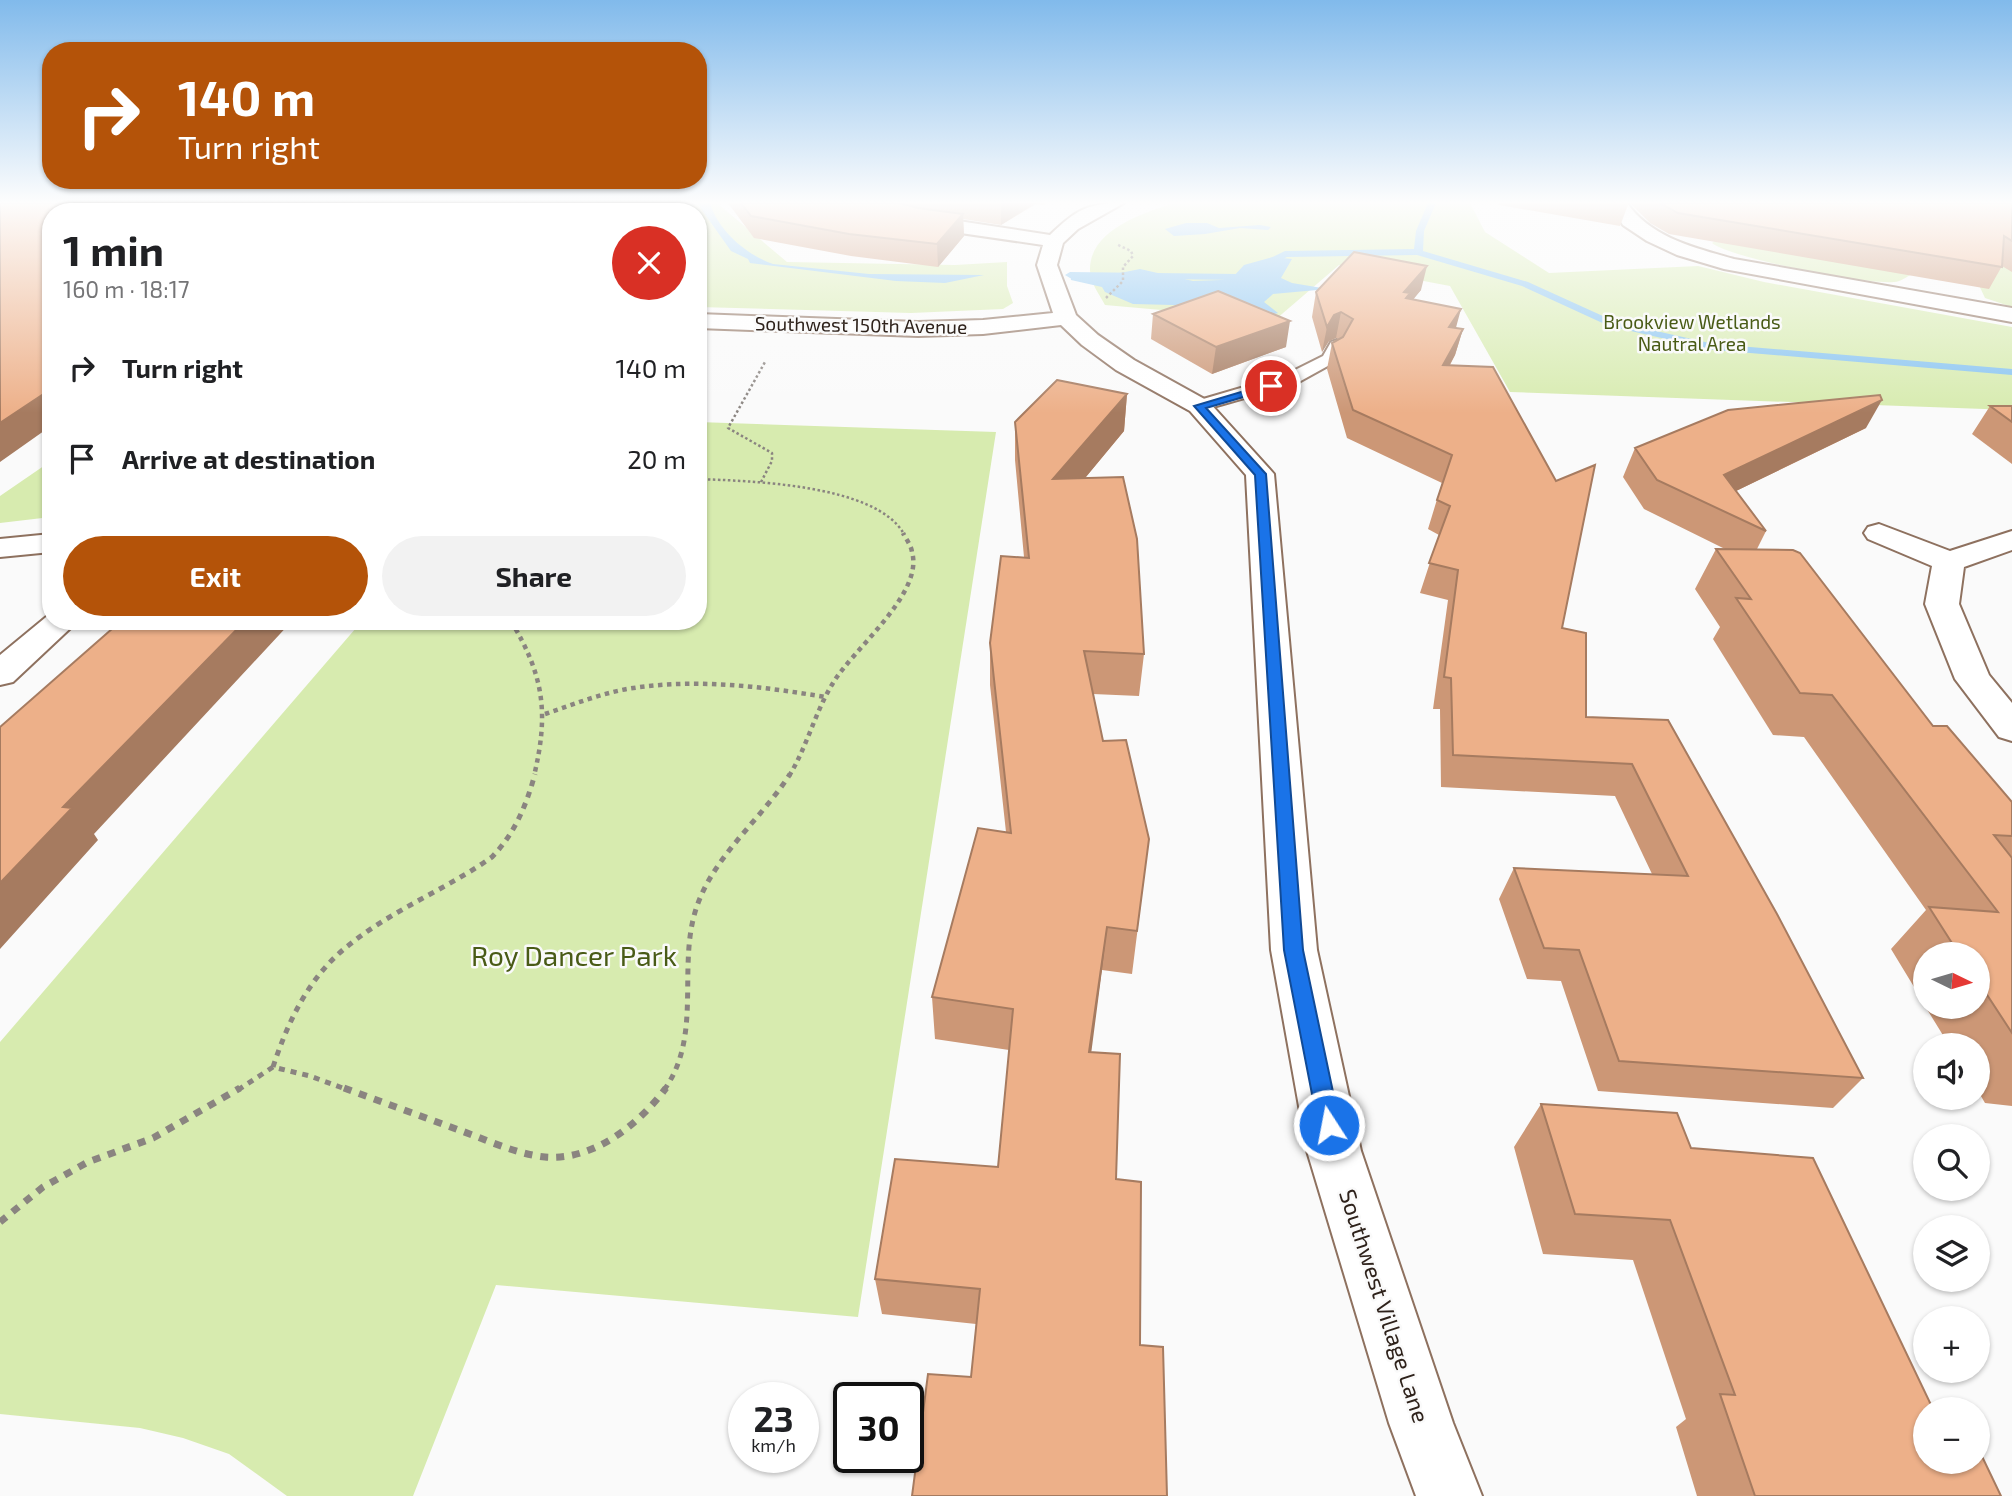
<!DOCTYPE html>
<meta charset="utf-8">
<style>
:root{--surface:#fff;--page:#f2f2f2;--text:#202124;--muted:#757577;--accent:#b45309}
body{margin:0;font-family:"Exo 2",sans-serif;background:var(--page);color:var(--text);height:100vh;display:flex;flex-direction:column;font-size:26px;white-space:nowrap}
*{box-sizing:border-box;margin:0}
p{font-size:23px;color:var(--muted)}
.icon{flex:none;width:38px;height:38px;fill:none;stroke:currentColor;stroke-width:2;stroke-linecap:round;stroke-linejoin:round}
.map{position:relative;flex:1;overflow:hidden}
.details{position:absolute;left:42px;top:203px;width:665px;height:427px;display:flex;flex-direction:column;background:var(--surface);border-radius:28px;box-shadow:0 2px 5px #0004}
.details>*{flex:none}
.banner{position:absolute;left:42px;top:42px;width:665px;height:147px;border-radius:28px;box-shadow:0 2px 5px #0004;background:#b45309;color:#fff;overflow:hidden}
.needle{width:46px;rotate:95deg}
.fabs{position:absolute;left:1913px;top:942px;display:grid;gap:14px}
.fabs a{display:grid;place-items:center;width:77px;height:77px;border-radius:50%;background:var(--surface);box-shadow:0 2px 5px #0004;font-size:35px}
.speed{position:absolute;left:728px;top:1382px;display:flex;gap:14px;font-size:35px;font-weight:700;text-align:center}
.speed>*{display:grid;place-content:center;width:91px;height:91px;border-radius:50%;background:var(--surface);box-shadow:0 2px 5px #0004;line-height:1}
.speed small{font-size:18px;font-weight:400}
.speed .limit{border:4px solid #111;border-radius:10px;background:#fff;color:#111}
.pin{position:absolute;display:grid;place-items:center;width:60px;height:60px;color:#fff;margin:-30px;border:4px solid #fff;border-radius:50%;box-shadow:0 2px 7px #0007}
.me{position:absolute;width:77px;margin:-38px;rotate:349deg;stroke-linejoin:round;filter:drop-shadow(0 0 5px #0008)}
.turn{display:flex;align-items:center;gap:24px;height:147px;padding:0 21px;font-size:32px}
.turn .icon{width:91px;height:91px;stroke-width:2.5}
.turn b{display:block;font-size:49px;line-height:60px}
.round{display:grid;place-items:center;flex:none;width:74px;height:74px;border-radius:37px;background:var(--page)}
.summary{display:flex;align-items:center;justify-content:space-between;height:119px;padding:0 21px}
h1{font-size:42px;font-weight:700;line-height:52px}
.button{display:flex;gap:14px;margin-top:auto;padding:14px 21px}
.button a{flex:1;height:80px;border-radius:42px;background:var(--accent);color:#fff;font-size:28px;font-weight:700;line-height:80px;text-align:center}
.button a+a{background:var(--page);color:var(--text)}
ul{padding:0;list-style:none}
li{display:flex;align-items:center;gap:21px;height:91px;padding:0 21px}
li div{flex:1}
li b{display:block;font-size:26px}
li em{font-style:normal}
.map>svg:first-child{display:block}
</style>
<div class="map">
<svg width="2012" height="1496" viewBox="0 0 2012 1496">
<rect width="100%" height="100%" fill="#fafafa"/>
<!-- green -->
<path fill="#d7ebaf" d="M 717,203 L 787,262 L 955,265 L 1007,262 L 1007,286 L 1013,303 L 1003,309 L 911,313 L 698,307 L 698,212 L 650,212 L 644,204 Z
M 1175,203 L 1470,203 L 1485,232 L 1549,273 L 1698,266 L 1764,282 L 2012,327 L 2012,410 L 1510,392 L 1450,286 L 1339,265 L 1275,320 L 1105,305 C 1099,294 1090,282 1090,270 C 1089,230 1145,212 1175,203 Z
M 2012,226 L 2012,307 L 1985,298 L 1977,281 C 1961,279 1927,270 1913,274 C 1907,276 1901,282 1894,282 C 1867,285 1730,258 1712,243 L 1722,236 Z
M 698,422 L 996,432 L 858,1317 L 496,1285 L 413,1496 L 287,1496 L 229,1454 L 183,1438 L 140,1428 L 0,1414 L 0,1042 L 362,621 L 698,621 Z
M 51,461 L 51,517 L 0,523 L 0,496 Z"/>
<!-- water -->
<path fill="#87c3f0" d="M 697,203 L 710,203 C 718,231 747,255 773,264 L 869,274 L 984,275 L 945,283 L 896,281 L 750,263 L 748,259 L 731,251 Z
M 1186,223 L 1207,223 L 1219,228 L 1260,225 L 1271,227 L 1268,230 L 1240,228 L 1205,234 L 1174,236 L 1165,229 Z
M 1273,257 L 1292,259 L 1281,278 L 1292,283 L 1328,289 L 1273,294 L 1264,302 L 1278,313 L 1271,315 L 1214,306 L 1133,304 L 1105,292 L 1102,287 L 1071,280 L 1070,275 L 1105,276 L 1140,269 L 1193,281 L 1221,280 L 1233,277 L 1244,265 Z"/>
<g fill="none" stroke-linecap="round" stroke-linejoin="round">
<!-- stream -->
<path fill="#87c3f0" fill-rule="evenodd" d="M 1428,203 L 1436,203 L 1424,231 L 1423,251 L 1528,282 L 1616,322 L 1714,344 L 2012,369 L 2012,375 L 1714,350 L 1609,326 L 1522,286 L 1417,255 L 1287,257 L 1240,280 L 1070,278 L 1065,275 L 1070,272 L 1238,274 L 1285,251 L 1414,249 L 1416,231 Z"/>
<!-- service casing -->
<g stroke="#8e715f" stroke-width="4">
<path id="service" d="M 1337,340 L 1345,345 L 1335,362 L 1297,383 L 1199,411 L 1190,406 L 1193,402 L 1285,375 L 1323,356 L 1331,342 Z"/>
</g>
<!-- minor casing -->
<g stroke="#8e715f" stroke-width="4">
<path id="minor" d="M 480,203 L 500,203 L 492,212 L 472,212 Z
M 834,203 L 868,203 L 919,215 L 1050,235 C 1076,210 1087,203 1124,203 L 1078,229 L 1063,243 L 1057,265 L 1076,315 L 1098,335 L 1134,360 L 1208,401 L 1274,474 L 1317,950 L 1361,1151 L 1453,1423 L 1482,1496 L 1416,1496 L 1389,1423 L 1307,1151 L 1271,950 L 1246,475 L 1190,411 L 1116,370 L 1082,345 L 1061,325 L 983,334 L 918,336 L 698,328 L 698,314 L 918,322 L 983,320 L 1053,313 L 1037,265 L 1043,245 L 919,227 L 837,207 Z
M 1609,203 L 1627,203 C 1651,238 1696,248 1734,259 L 2012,308 L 2012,322 L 1724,269 L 1677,255 L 1647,241 L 1623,225 Z
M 1879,524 L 1950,551 L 2012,531 L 2012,550 L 1964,567 L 1959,604 L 1989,675 L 2012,703 L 2012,741 L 1999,737 L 1955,679 L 1925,604 L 1932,566 L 1868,539 L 1864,533 L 1868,527 Z
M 51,534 L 51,552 L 0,557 L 0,539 Z
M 51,613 L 51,621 L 78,621 L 13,682 L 0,685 L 0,655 Z"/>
</g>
<!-- path-far3 -->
<path stroke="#8a8480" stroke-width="2.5" stroke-dasharray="2.5 2.5" stroke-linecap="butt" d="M 1106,298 L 1123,281 L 1123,267 L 1133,256 L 1131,251 L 1116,244
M 698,479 C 749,481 876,484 904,534
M 761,482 L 772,461 L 772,453 L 728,428 L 765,362"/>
<!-- path-far2 -->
<path stroke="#8a8480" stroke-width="4.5" stroke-dasharray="4.5 4.5" stroke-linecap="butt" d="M 511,621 C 544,676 549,713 534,776
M 545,714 C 572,705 599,694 627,689 C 693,678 760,686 825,697
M 789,776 C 807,747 815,712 833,683 C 853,649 924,594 912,552 C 911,545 906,539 903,533"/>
<!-- path-far1 -->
<path stroke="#8a8480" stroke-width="5" stroke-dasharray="6 6" stroke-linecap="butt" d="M 273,1067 C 288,1021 310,975 349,945 C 392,910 447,889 492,857 C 515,833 526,806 535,774
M 238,1090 L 273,1067 L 310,1076 L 348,1090
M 664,1090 C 703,1036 677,968 696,909 C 713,856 761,820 790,774"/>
<!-- path -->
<path stroke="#8a8480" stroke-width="7" stroke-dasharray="8 8" stroke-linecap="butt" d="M 344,1088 C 382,1102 421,1116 459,1130 C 487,1140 516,1154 545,1157 C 594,1161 639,1124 666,1088
M 0,1222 L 43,1187 L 88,1162 L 153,1138 L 240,1088"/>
<!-- service -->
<use href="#service" fill="#fff" fill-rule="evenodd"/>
<!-- minor -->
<use href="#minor" fill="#fff" fill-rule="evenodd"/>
</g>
<!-- wall -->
<path fill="#cc9776" d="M 498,203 L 605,203 L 613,212 L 502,212 Z
M 728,203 L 1047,203 L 1043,205 L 1036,204 L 1001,225 L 963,219 L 964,236 L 938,267 L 851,256 L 754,238 Z
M 1499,203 L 1627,203 L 1628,205 L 1620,226 L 1499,205 Z
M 1630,203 L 2012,203 L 2012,272 L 2002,266 L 1989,289 L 1669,234 L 1650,223 Z
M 1421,290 L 1413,299 L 1456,328 L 1463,329 L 1455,355 L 1450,365 L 1562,628 L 1586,717 L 1668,720 L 1863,1078 L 1833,1108 L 1598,1091 L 1561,981 L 1527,979 L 1499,899 L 1514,868 L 1652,874 L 1615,796 L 1441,787 L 1440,709 L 1433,709 L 1448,600 L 1420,593 L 1439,535 L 1428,529 L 1442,483 L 1347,438 L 1327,369 L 1332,343 L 1339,339 L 1336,338 L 1329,341 L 1322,352 L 1312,317 L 1316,292 Z
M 1153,314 L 1286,347 L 1212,374 L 1151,339 Z
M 1127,394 L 1124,431 L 1085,478 L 1144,654 L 1139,696 L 1093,694 L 1103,741 L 1149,839 L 1132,974 L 1102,970 L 971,1377 L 976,1324 L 882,1314 L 875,1279 L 998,1167 L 1009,1050 L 935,1039 L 932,997 L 1006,832 L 990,685 L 990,643 L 1024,557 L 1015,460 L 1015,422 Z
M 1990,406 L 2012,406 L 2012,464 L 1972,434 Z
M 1866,428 L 1736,491 L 1766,531 L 1757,549 L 1933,726 L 2012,802 L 2012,1106 L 1985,1103 L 1978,1091 L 1978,1045 L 1949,1045 L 1925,1006 L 1978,1006 L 1978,954 L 1925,954 L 1925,1005 L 1891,949 L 1926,910 L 1804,737 L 1773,735 L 1713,639 L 1720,627 L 1695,589 L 1716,549 L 1725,549 L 1644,509 L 1623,477 L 1635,448 Z
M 1541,1104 L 1691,1148 L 1925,1409 L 2001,1496 L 1697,1496 L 1676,1427 L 1686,1419 L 1633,1260 L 1543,1254 L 1514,1147 Z"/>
<!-- shaded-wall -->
<path fill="#a67b60" d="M 382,203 L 420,203 L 408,212 L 370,212 Z
M 1001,203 L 1036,203 L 1001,225 Z
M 963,214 L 964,236 L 938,267 L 937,244 Z
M 1427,266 L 1421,290 L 1407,307 L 1404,292 Z
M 1461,309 L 1454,335 L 1449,327 Z
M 1341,312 L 1336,338 L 1329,341 L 1322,352 L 1327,327 L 1334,315 Z
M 1290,321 L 1286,347 L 1212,374 L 1216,347 Z
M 1463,329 L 1455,355 L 1435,391 L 1443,365 Z
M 51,389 L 51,426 L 0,462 L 0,423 Z
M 1127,394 L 1124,431 L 1052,518 L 1053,479 Z
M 1882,400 L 1866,428 L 1709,504 L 1724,475 Z
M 245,621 L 292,621 L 94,834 L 98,840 L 0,949 L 0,883 L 63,807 Z
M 1107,927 L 1102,970 L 1086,1093 L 1089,1052 Z"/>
<!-- building -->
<path fill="#edb089" stroke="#a67b60" stroke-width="2" d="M 0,203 L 382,203 L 370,212 L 51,212 L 51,389 L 0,423 Z
M 505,203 L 605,203 L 613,212 L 511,212 Z
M 741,203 L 899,203 L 918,208 L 963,214 L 937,244 L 849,234 L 751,216 Z
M 1660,203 L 2012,203 L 2012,241 L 2004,236 L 2002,267 L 1678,213 Z
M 1354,252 L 1427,266 L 1404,292 L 1410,293 L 1406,298 L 1461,309 L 1449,327 L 1463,329 L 1443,365 L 1493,367 L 1556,481 L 1595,465 L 1562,628 L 1586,633 L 1586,717 L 1668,720 L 1777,914 L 1863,1078 L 1619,1061 L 1579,950 L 1544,948 L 1514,868 L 1688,876 L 1632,764 L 1453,755 L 1451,678 L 1444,677 L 1458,570 L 1429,563 L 1450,506 L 1437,500 L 1452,455 L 1353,410 L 1332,343 L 1343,337 L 1353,319 L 1341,312 L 1334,315 L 1327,327 L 1316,292 Z
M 1218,291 L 1290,321 L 1216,347 L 1153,314 Z
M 1057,380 L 1127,394 L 1053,479 L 1123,477 L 1137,539 L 1144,654 L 1084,651 L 1103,741 L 1126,740 L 1149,839 L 1137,931 L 1107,927 L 1089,1052 L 1120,1054 L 1116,1179 L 1141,1182 L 1140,1345 L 1163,1347 L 1167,1496 L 912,1496 L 928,1374 L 971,1377 L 980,1289 L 875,1279 L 895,1159 L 998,1167 L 1013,1009 L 932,997 L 978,828 L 1011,833 L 990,643 L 1001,556 L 1029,558 L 1015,422 Z
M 1880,395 L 1882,400 L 1724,475 L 1766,531 L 1657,480 L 1635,448 L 1728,410 Z
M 1990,406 L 2012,406 L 2012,422 Z
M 1716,549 L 1793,550 L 1800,553 L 1933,726 L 1947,726 L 2012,802 L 2012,836 L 1994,835 L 2012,858 L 2012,1033 L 1978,981 L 1978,954 L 1959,954 L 1929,907 L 1998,912 L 1832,695 L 1800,693 L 1736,598 L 1751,599 Z
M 121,621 L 245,621 L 63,807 L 72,808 L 0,883 L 0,727 Z
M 1541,1104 L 1677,1113 L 1691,1148 L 1813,1158 L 1933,1409 L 1925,1409 L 1925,1461 L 1978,1461 L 1978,1448 L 2001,1496 L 1755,1496 L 1720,1394 L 1735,1395 L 1670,1220 L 1575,1214 Z"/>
<!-- sky -->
<linearGradient id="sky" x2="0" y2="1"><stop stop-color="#81baeb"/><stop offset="0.49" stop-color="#fdfdfd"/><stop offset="1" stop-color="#fdfdfd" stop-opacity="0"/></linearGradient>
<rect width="2012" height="413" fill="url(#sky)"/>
<!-- route -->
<path fill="#1a73e8" stroke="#114b97" stroke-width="2" d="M 1271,383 L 1276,386 L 1274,388 L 1206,408 L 1266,474 L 1303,950 L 1340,1125 L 1337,1133 L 1329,1136 L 1321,1133 L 1318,1125 L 1284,950 L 1255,475 L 1194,406 Z"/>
<g text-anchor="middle" stroke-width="5" stroke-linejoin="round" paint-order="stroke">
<!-- far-park labels -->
<g font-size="19" fill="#495b16" stroke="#fafafa">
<text x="1692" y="329">Brookview Wetlands<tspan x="1692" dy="22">Nautral Area</tspan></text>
</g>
<!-- far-street labels -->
<g font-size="19" fill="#2e221b" stroke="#fafafa">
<text transform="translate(861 325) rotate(1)" y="7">Southwest 150th Avenue</text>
</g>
<!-- street labels -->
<g font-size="23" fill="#2e221b" stroke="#fafafa">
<text transform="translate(1384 1306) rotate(72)" y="8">Southwest Village Lane</text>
</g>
<!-- near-park labels -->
<g font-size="28" fill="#495b16" stroke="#fafafa">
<text x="574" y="966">Roy Dancer Park</text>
</g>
</g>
</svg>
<div class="fabs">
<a><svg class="needle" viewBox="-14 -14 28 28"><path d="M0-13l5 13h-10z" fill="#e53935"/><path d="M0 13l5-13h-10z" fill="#757577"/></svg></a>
<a><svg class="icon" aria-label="sound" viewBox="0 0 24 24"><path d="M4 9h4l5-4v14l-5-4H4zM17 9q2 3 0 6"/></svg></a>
<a><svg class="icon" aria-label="search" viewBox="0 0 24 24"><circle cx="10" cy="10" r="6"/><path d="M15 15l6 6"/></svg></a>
<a><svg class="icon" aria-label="layers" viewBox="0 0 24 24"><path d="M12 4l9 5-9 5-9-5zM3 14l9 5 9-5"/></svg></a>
<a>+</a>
<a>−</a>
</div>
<div class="speed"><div>23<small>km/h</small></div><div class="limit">30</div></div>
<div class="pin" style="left:1271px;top:386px;background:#d93025"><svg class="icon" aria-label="arrive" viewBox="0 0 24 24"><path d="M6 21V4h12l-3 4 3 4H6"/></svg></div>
<svg class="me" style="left:1329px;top:1125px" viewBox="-20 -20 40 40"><circle r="17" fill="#1a73e8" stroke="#fff" stroke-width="3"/><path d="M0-11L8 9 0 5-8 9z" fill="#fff"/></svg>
<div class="banner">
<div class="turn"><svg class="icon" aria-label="right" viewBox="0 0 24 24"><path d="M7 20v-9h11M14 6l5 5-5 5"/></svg><div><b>140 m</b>Turn right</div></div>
</div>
<section class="details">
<div class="summary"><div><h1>1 min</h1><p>160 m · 18:17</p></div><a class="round" style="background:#d93025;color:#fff"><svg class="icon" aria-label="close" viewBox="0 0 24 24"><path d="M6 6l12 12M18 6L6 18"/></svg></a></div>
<ul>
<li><svg class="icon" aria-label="right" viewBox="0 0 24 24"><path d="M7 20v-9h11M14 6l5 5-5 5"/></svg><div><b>Turn right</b></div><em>140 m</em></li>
<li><svg class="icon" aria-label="arrive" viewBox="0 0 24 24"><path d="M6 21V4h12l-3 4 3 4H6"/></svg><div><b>Arrive at destination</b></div><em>20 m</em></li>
</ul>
<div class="button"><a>Exit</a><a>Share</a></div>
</section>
</div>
